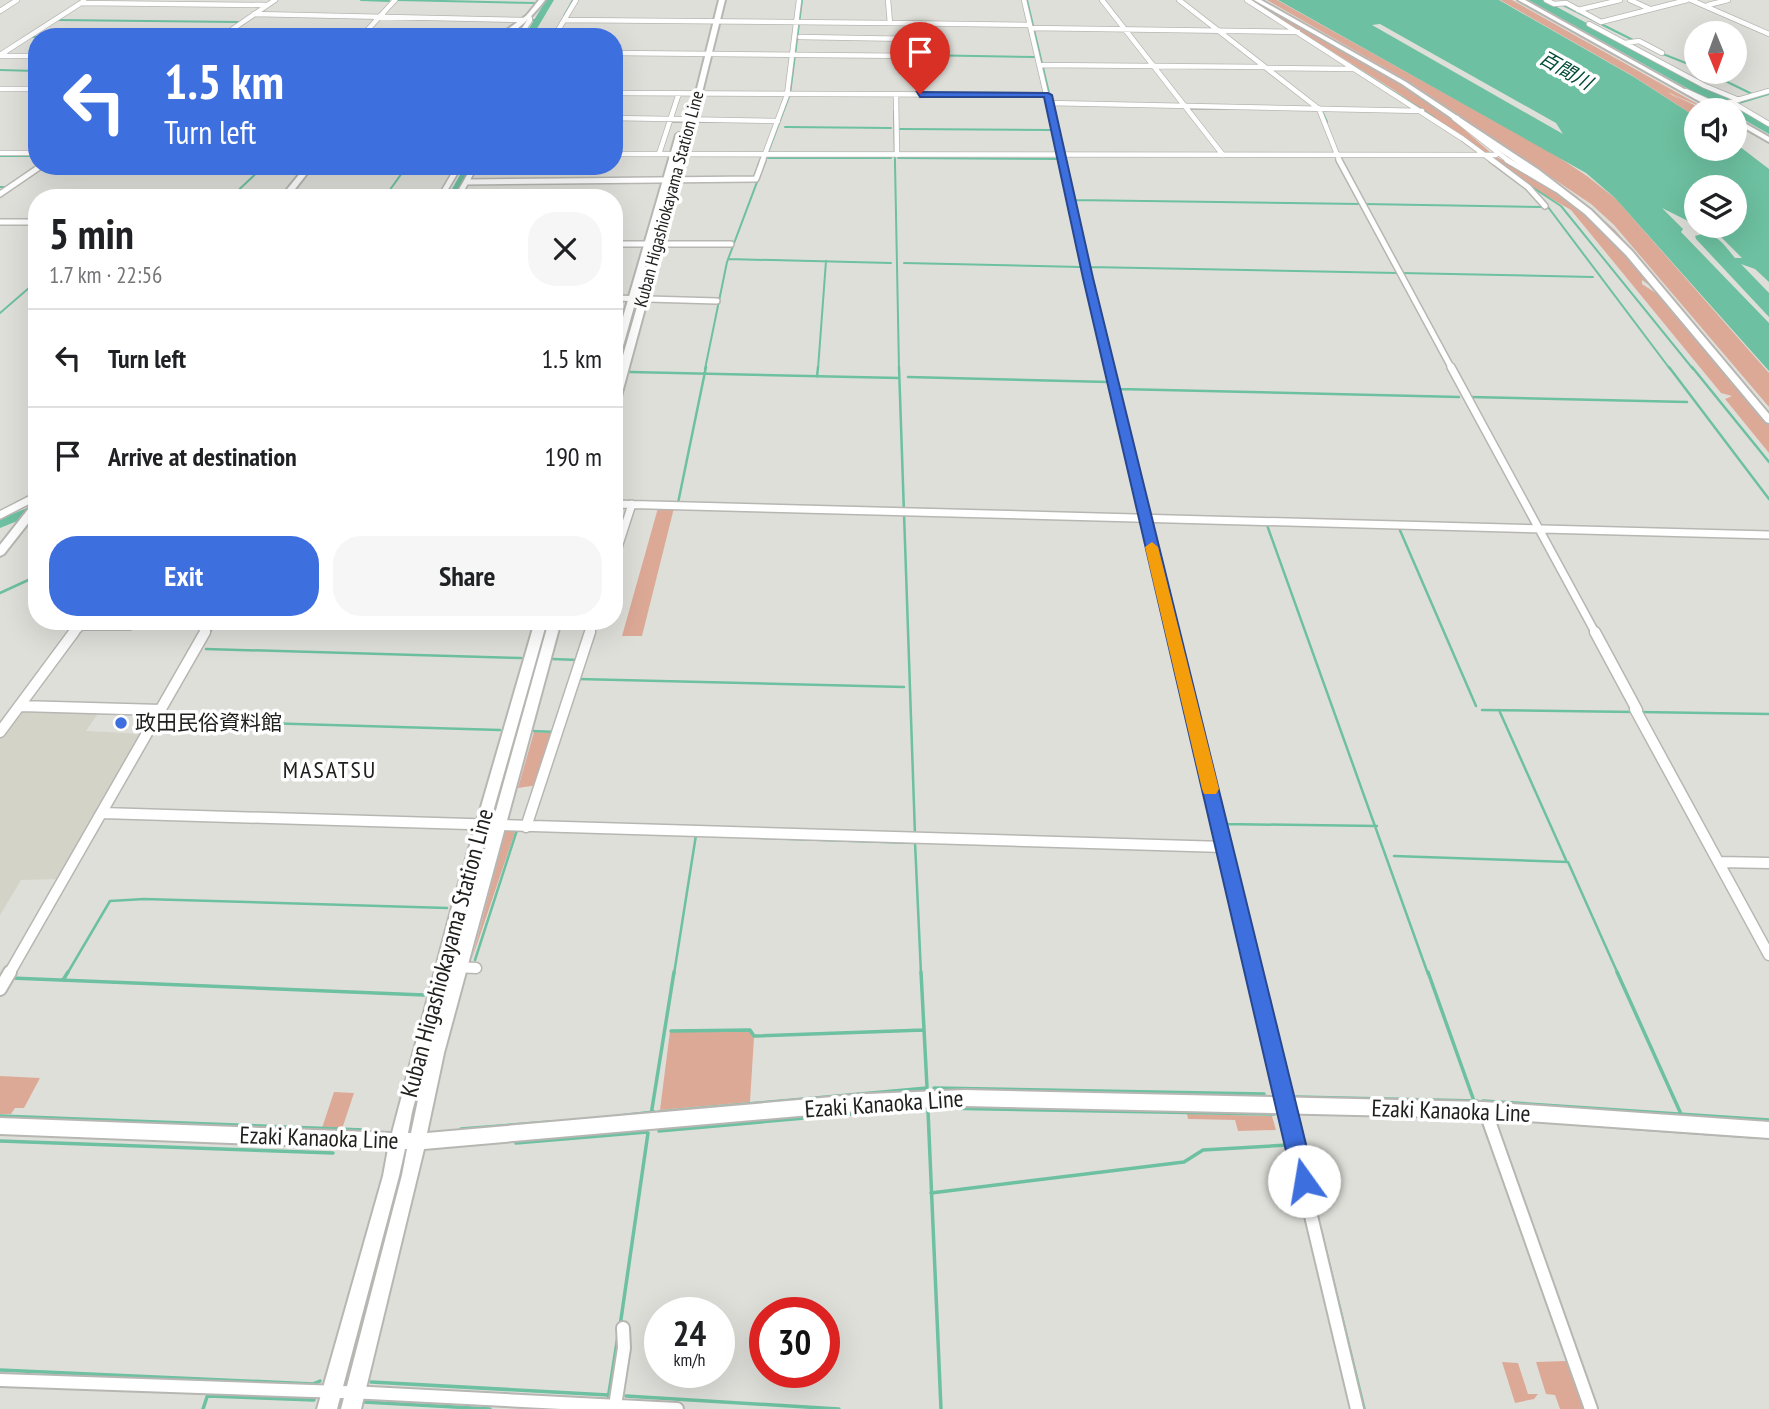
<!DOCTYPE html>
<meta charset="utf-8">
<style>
:root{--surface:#fff;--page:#f6f6f6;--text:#202124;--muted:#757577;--line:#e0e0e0;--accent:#3d6fdf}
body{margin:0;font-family:"PT Sans Narrow","Noto Sans JP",sans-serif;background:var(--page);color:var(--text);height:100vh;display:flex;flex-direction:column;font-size:26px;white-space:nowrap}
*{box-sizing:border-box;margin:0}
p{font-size:23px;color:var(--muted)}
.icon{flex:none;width:38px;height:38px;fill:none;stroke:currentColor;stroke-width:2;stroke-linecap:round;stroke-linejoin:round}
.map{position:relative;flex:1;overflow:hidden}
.drawer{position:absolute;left:28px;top:189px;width:595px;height:441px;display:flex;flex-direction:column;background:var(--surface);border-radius:28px;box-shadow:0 7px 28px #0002}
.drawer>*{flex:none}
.hud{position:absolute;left:28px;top:28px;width:595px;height:147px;border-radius:28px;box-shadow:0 7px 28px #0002;background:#3d6fdf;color:#fff;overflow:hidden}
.needle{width:46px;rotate:179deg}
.fabs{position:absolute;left:1684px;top:21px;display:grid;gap:14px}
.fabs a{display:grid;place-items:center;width:63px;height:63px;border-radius:50%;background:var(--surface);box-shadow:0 7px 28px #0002;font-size:35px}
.speed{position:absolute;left:644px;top:1297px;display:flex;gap:14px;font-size:35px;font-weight:700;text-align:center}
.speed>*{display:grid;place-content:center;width:91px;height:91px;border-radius:50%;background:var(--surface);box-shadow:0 7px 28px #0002;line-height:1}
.speed small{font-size:18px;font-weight:400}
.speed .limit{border:10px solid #d22;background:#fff;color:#111}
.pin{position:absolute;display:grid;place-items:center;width:60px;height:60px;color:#fff;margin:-72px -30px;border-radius:50% 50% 50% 0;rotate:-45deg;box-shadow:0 0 7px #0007}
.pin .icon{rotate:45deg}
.me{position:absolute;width:77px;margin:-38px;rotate:347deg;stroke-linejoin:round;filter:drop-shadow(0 0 5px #0008)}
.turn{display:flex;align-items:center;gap:24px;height:147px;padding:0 21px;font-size:32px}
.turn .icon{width:91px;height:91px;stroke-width:2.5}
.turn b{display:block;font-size:49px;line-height:60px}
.round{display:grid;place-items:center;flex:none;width:74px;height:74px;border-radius:28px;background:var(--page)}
.head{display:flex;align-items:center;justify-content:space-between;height:119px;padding:0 21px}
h1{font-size:42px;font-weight:800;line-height:52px}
.button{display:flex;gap:14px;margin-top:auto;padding:14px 21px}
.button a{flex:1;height:80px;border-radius:28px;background:var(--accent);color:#fff;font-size:28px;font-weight:800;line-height:80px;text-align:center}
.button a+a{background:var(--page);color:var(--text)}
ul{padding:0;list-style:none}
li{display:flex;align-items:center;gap:21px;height:98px;padding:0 21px;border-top:2px solid var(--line)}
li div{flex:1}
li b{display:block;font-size:26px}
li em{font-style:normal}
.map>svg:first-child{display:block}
</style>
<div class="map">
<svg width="1769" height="1409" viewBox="0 0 1769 1409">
<rect width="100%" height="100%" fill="#dfdfda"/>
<!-- built -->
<path fill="#d4d3c8" d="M 27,709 L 99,712 L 86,731 L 144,734 L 59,879 L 21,880 L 0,915 L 0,737 L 19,713 Z"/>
<!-- green -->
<path fill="#dda997" d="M 1250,0 L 1262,4 L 1414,91 L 1451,116 L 1452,119 L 1491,153 L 1488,155 L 1394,90 Z
M 1260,0 L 1287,13 L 1417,88 L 1576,196 L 1615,230 L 1669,294 L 1598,218 L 1412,86 Z
M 1267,0 L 1277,0 L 1555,155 L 1587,176 L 1616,199 L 1769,373 L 1769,407 L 1614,225 L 1591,204 L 1411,83 Z
M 1500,0 L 1512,0 L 1708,110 L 1668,92 L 1681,101 L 1672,94 L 1704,110 L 1696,110 L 1696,117 L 1633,76 Z
M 1490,156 L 1497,157 L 1565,195 L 1605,230 L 1660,293 L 1642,280 L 1642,284 L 1662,297 L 1769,424 L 1769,453 L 1725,399 L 1732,396 L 1721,393 L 1571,210 L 1526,184 Z
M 658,508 L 674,508 L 642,636 L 622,636 Z
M 534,732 L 555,733 L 538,785 L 518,788 Z
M 506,829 L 516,829 L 472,959 Z
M 670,1031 L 750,1031 L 754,1037 L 750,1102 L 660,1110 Z
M 0,1076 L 40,1078 L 24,1108 L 15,1108 L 11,1114 L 0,1114 Z
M 334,1092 L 354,1093 L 342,1129 L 322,1128 Z
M 1187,1114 L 1272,1116 L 1276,1130 L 1238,1131 L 1235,1120 L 1188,1119 Z
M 1566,1361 L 1583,1409 L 1560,1409 L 1555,1395 L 1546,1394 L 1536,1362 Z
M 1502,1362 L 1518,1363 L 1528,1394 L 1538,1394 L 1534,1399 L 1515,1403 Z"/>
<!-- water -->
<path fill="#6dc0a1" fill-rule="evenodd" d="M 1278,0 L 1499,0 L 1634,77 L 1696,117 L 1696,149 L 1734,149 L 1734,140 L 1737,143 L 1735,143 L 1769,169 L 1769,282 L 1755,269 L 1741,264 L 1769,293 L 1769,317 L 1696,239 L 1695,236 C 1715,229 1724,245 1735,258 L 1742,258 L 1721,237 L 1722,229 L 1699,226 L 1734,226 L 1734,187 L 1696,187 L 1696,225 L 1662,208 L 1683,229 L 1681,232 L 1769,323 L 1769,371 L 1615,198 L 1586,173 ZM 1380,24 L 1556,123 L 1563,134 L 1372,25 Z
M 1528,0 L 1544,0 L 1703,86 L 1734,98 L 1737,106 L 1769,124 L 1769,134 L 1734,114 L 1734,110 L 1714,103 Z"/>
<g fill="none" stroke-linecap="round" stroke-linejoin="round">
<!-- stream-far2 -->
<path stroke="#6dc0a1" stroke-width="2" d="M 361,0 L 389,1
M 397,0 L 535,3
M 1027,0 L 1063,152
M 543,3 L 549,3
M 1563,5 L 1635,41
M 564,16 L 573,0
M 56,20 L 238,22
M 532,20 L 540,20
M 909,25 L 912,46
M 32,37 L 64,37
M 225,37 L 415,37
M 1663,54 L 1696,67
M 917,55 L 1036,57
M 1352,65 L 1435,118
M 0,70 L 37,71
M 1707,72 L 1752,94
M 1739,103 L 1769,94
M 1321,109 L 1327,122
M 894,111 L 899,369
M 785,127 L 891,128
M 900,129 L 1050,130
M 0,156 L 37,156
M 768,158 L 891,158
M 898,158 L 1058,159
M 1529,185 L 1561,206 L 1693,369
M 0,187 L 8,187
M 1071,189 L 1114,369
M 230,198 L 264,166
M 384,198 L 402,173 L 391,173
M 460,198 L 478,166
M 1073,200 L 1360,204
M 1545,203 L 1670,369
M 1364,204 L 1543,207
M 728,259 L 891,263
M 904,263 L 1081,267
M 1089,267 L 1397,273
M 1401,273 L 1593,277
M 0,313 L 37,281
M 705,369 L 727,262 L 790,94 L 802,0
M 818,369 L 826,261"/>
<!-- stream-far1 -->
<path stroke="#6dc0a1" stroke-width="2.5" d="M 899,367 L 915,835
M 1113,367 L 1149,516
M 1669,367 L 1769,499
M 1692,367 L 1769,462
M 630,372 L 899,378
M 817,377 L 818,367
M 908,377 L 1108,382
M 1119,389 L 1459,397
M 1471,397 L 1687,402
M 678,503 L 706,367
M 1150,521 L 1176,632
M 1267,525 L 1428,974
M 1399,528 L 1476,706
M 614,569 L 618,559
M 0,593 L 37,576
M 209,634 L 216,621
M 206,649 L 521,658
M 552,659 L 579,660
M 578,679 L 904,687
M 1194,706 L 1258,968
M 1482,710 L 1634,712
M 1499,710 L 1566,860
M 1640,712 L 1769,714
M 165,720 L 500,730
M 533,731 L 556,732
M 1223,824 L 1377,826
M 761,838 L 915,843
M 915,842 L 921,974
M 1394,856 L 1568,862 L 1618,974
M 475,960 L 517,830
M 67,974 L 110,901 L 144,899 L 447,908
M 674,974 L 696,835"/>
<!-- stream -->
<path stroke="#6dc0a1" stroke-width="3.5" d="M 921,972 L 927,1087
M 1428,972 L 1474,1101
M 1617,972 L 1681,1114
M 11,978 L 424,995
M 63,980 L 68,972
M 671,1031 L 750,1030 L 754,1036 L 924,1030
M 934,1088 L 1264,1094
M 1296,1097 L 1477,1101
M 1483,1101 L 1769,1120
M 937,1108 L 1274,1114
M 928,1111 L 941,1409
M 659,1112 L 927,1088
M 651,1115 L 674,972
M 0,1116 L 364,1130
M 602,1118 L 654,1112
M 1482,1120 L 1489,1139
M 1612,1127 L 1755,1137
M 461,1129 L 550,1122
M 659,1131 L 918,1108
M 0,1141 L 333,1153
M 516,1143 L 647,1132
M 931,1193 L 1184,1162 L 1203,1150 L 1287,1145
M 1321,1232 L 1364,1409
M 620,1326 L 648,1133
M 0,1370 L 313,1384 L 320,1381
M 371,1382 L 608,1395
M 208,1396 L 314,1400
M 626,1396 L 839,1409
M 608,1399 L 618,1336
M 364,1402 L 490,1409
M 203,1409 L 208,1394"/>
<!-- river -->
<path fill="#6dc0a1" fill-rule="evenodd" d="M 546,0 L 554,0 L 532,37 L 524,37 Z
M 465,166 L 474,166 L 457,198 L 447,198 Z
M 37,504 L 37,513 L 0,528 L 0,519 Z"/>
<!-- street-far4 casing -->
<g stroke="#b7b6b2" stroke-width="6">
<path id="street-far4" d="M 888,0 L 890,23 L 1030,25
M 1024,0 L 1062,162
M 1102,0 L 1223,155
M 1179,0 L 1319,109 L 1340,162
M 1247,0 L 1463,139 L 1494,162
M 1546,0 L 1554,4 L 1566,3 L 1601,22 L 1687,0
M 1630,0 L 1650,9
M 1691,0 L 1769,34
M 81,3 L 267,5
M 1708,5 L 1728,0
M 1578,10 L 1620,0
M 0,11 L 17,0
M 254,14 L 523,20
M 564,20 L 890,23
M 912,24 L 919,95
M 1589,24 L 1705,86 L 1739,100
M 1031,28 L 1298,32
M 221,37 L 275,0
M 361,37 L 395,0
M 519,37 L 530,20 L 529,16
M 554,37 L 576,0
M 800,37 L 913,39
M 1625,43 L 1639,41 L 1662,53
M 614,53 L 915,56
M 0,55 L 84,1
M 0,56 L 37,56
M 1040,65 L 1265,67
M 1267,68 L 1354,69
M 0,89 L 37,89
M 1686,91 L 1719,106
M 614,93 L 1048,95
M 896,95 L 897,155
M 1049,103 L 1422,111
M 1735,104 L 1769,124
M 1720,105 L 1769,91
M 614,118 L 778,121
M 1457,118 L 1454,118 L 1510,162
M 0,153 L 37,153
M 614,154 L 1496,155
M 659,154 L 679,93
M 762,162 L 787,95 L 799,0"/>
</g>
<!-- street-far3 casing -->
<g stroke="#b7b6b2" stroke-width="8">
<path id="street-far3" d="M 1061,160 L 1110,369
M 1339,160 L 1452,369
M 1492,160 L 1528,187 L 1545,206
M 1507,160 L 1556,189
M 466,182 L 756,179 L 763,160
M 0,194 L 41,166
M 440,198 L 459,166
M 457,198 L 475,166
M 0,222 L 37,222
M 614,244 L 731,244
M 614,298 L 717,301"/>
</g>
<!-- street-far2 casing -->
<g stroke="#b7b6b2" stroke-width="10">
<path id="street-far2" d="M 1110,367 L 1173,634
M 1451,367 L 1596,634
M 614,504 L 1769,535
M 0,515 L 37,496
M 614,560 L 632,504
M 73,634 L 81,626 L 130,626 L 133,621
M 204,634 L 211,621
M 590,634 L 594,621"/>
</g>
<!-- street-far1 casing -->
<g stroke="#b7b6b2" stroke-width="13">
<path id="street-far1" d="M 1172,632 L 1253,974
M 1595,632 L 1637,710
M 20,706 L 161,710
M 1635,709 L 1769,955
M 0,732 L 74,632
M 102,813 L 1224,847
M 526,827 L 590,632
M 1719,862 L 1769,863
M 455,967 L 476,968
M 9,974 L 205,632"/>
</g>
<!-- street casing -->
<g stroke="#b7b6b2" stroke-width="16">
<path id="street" d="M 1253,972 L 1357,1409
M 0,989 L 10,972
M 1485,1110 L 1591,1409
M 0,1380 L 370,1393 L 677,1409
M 615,1406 L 624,1348 L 623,1328"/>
</g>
<!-- secondary casing -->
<g stroke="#b7b6b2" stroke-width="4">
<path id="secondary" d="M 539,0 L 545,0 C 535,13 514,37 497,37 L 527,15 Z
M 719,0 L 725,0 L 686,157 L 619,404 L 614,407 L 614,387 L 680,157 Z
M 1254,0 L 1261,0 L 1406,82 L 1539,170 L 1591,210 L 1632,251 L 1769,414 L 1769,423 L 1766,422 L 1626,255 L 1585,214 L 1533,174 L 1402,84 Z
M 1518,0 L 1525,0 L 1722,110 L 1715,110 Z
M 1734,117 L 1769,137 L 1769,142 L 1734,122 Z
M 679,133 L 682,135 L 618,364 L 614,367 L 614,348 L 676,135 Z
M 306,166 L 313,166 L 288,198 L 280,198 Z
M 37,502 L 37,512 L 4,554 L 0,556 L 0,545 L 33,503 Z
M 535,621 L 547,621 L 466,907 L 412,1112 L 408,1133 L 411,1133 L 428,1053 L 549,621 L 561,621 L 444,1053 L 427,1133 L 867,1094 L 965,1090 L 1483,1102 L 1769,1122 L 1769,1138 L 1483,1118 L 965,1106 L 867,1110 L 424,1149 L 361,1409 L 341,1409 L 402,1175 L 407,1149 L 405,1149 L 399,1176 L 337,1409 L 317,1409 L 383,1176 L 388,1149 L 0,1134 L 0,1118 L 392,1133 L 452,907 Z"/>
</g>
<!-- street-far4 -->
<use href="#street-far4" stroke="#fff" stroke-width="4.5"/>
<!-- street-far3 -->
<use href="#street-far3" stroke="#fff" stroke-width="5"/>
<!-- street-far2 -->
<use href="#street-far2" stroke="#fff" stroke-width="7"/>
<!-- street-far1 -->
<use href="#street-far1" stroke="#fff" stroke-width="10"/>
<!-- street -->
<use href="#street" stroke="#fff" stroke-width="12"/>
<!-- secondary -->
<use href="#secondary" fill="#fff" fill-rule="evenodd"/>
</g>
<!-- route -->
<path fill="#3d6fdf" stroke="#284891" stroke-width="2" d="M 917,92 L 1048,93 L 1052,95 L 1093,278 L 1315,1181 L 1311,1189 L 1304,1192 L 1296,1189 L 1293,1181 L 1083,278 L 1044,97 L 920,97 Z"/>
<!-- slow -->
<path fill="#f59e0b" d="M 1152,542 L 1158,547 L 1219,789 L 1216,794 L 1204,794 L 1202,789 L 1145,547 Z"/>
<!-- markers -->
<circle fill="#3d6fdf" stroke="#fff" stroke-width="2.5" cx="121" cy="723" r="7"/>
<g text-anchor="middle" stroke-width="7" stroke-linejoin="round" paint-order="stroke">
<!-- far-street labels -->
<g font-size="18" fill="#20201f" stroke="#fff">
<text transform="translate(669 199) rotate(-75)" y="6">Kuban Higashiokayama Station Line</text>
</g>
<!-- far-water labels -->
<g font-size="19" font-style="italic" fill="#004a36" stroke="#fff">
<text transform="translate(1566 70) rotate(30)" y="7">百間川</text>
</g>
<!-- poi labels -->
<g font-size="21" fill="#20201f" stroke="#fff" text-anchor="start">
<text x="135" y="730">政田民俗資料館</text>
</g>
<!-- quarter labels -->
<g font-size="24" letter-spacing="2" fill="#20201f" stroke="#fff">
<text x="330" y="778">MASATSU</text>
</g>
<!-- near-street labels -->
<g font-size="24" fill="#20201f" stroke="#fff">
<text transform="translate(447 953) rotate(-75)" y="8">Kuban Higashiokayama Station Line</text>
<text transform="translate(884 1104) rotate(-4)" y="8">Ezaki Kanaoka Line</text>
<text transform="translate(1451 1111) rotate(2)" y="8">Ezaki Kanaoka Line</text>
<text transform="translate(319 1138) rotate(2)" y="8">Ezaki Kanaoka Line</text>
</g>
</g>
</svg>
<div class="fabs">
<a><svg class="needle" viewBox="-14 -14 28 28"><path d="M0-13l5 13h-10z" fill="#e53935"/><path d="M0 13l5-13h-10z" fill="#757577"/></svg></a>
<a><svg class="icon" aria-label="sound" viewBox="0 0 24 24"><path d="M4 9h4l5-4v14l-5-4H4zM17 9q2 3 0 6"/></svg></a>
<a><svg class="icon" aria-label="layers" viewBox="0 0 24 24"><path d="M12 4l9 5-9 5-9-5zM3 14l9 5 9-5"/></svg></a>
</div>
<div class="speed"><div>24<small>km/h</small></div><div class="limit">30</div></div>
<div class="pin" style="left:920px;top:94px;background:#d93025"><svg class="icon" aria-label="arrive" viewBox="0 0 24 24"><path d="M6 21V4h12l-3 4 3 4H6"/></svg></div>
<svg class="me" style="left:1304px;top:1181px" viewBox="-20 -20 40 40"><circle r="19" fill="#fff"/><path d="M0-13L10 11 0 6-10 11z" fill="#3d6fdf"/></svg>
<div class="hud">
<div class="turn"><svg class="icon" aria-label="left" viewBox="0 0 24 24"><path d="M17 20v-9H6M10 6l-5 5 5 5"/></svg><div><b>1.5 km</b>Turn left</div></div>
</div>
<section class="drawer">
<div class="head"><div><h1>5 min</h1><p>1.7 km · 22:56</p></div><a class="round"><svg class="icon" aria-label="close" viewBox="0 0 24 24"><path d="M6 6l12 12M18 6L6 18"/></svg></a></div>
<ul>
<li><svg class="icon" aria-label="left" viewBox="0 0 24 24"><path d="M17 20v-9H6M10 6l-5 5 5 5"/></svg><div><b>Turn left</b></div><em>1.5 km</em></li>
<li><svg class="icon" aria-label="arrive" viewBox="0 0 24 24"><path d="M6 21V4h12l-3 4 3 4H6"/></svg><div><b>Arrive at destination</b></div><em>190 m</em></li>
</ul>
<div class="button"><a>Exit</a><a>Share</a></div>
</section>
</div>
